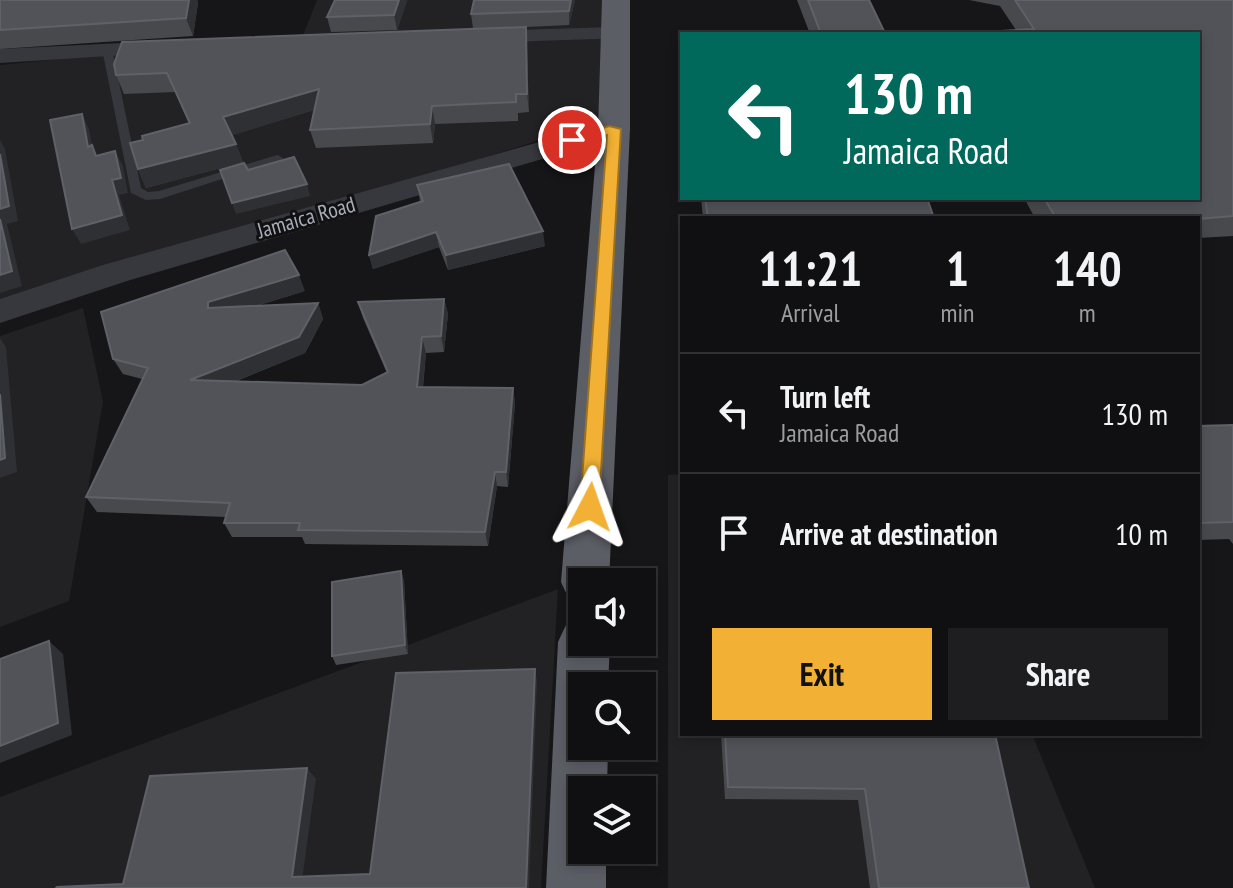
<!DOCTYPE html>
<style>
:root{--surface:#101012;--page:#1e1e20;--text:#f1f3f6;--muted:#9c9d9f;--line:#303032;--accent:#f2b134}
body{margin:0;font-family:"PT Sans Narrow",sans-serif;background:var(--page);color:var(--text);height:100vh;display:flex;flex-direction:column;font-size:30px;white-space:nowrap}
*{box-sizing:border-box;margin:0}
p{font-size:26px;color:var(--muted)}
.icon{flex:none;width:44px;height:44px;fill:none;stroke:currentColor;stroke-width:2;stroke-linecap:round;stroke-linejoin:round}
.map{position:relative;flex:1;overflow:hidden}
.drawer{position:absolute;left:680px;top:216px;width:520px;height:520px;display:flex;flex-direction:column;background:var(--surface);border-radius:0px;box-shadow:0 4px 12px #0003,0 0 0 2px var(--line)}
.drawer>*{flex:none}
.hud{position:absolute;left:680px;top:32px;width:520px;height:168px;border-radius:0px;box-shadow:0 4px 12px #0003,0 0 0 2px var(--line);background:#00695c;color:#fff;overflow:hidden}
.tools{position:absolute;left:568px;top:568px;display:grid;gap:16px}
.tools a{display:grid;place-items:center;width:88px;height:88px;border-radius:0px;background:var(--surface);box-shadow:0 4px 12px #0003,0 0 0 2px var(--line);font-size:40px}
.pin{position:absolute;display:grid;place-items:center;width:68px;height:68px;color:#fff;margin:-34px;border:4px solid #fff;border-radius:50%;box-shadow:0 2px 8px #0007}
.me{position:absolute;width:88px;margin:-44px;rotate:4deg;stroke-linejoin:round;filter:drop-shadow(0 0 6px #0008)}
.turn{display:flex;align-items:center;gap:28px;height:168px;padding:0 32px;font-size:36px}
.turn .icon{width:104px;height:104px;stroke-width:2.5}
.turn b{display:block;font-size:56px;line-height:68px}
.eta{display:flex;justify-content:space-evenly;align-items:center;height:136px;text-align:center}
.eta b{font-size:48px;font-weight:600;line-height:56px}
.cta{display:flex;gap:16px;margin-top:auto;padding:16px 32px}
.cta a{flex:1;height:92px;border-radius:0px;background:var(--accent);color:#111;font-size:32px;font-weight:600;line-height:92px;text-align:center}
.cta a+a{background:var(--page);color:var(--text)}
ul{padding:0;list-style:none}
li{display:flex;align-items:center;gap:24px;height:120px;padding:0 32px;border-top:2px solid var(--line)}
li div{flex:1}
li b{display:block;font-size:30px}
li em{font-style:normal}
.map>svg:first-child{display:block}
</style>
<div class="map">
<svg width="1233" height="888" viewBox="0 0 1233 888">
<rect width="100%" height="100%" fill="#161618"/>
<!-- built -->
<path fill="#222225" d="M 317,0 L 612,0 L 608,118 L 0,314 L 0,65 L 51,60 L 107,43 L 141,56 L 297,50 Z
M 83,308 L 103,401 L 69,601 L 0,627 L 0,336 Z
M 682,474 L 682,734 L 1032,734 L 1095,888 L 668,888 L 668,475 Z
M 558,589 L 541,888 L 0,888 L 0,797 Z"/>
<g fill="none" stroke-linecap="round" stroke-linejoin="round">
<!-- service -->
<path fill="#37383d" fill-rule="evenodd" d="M 107,46 L 112,49 L 141,188 L 148,192 L 159,191 L 274,156 L 278,155 L 284,159 L 160,199 L 146,200 L 131,193 L 102,49 Z"/>
<!-- minor -->
<path fill="#37383d" fill-rule="evenodd" d="M 615,27 L 626,33 L 623,38 L 482,43 L 471,37 L 482,31 Z
M 164,41 L 175,47 L 172,52 L 0,63 L 0,49 Z"/>
<!-- tertiary -->
<path fill="#37383d" fill-rule="evenodd" d="M 614,121 L 624,123 L 628,129 L 624,135 L 127,281 L 0,323 L 0,299 L 103,265 Z"/>
<!-- trunk -->
<path fill="#5b5e65" fill-rule="evenodd" d="M 602,0 L 630,0 L 630,129 L 609,582 L 582,582 L 582,602 L 568,597 L 561,582 L 598,129 Z
M 582,619 L 582,642 L 610,642 L 608,686 L 582,686 L 582,746 L 608,746 L 607,790 L 582,790 L 582,850 L 606,850 L 606,888 L 546,888 L 558,642 L 566,625 Z"/>
</g>
<!-- wall -->
<path fill="#47494d" d="M 0,0 L 197,0 L 198,3 L 193,36 L 0,49 Z
M 407,0 L 397,30 L 331,32 L 327,17 Z
M 474,0 L 575,0 L 569,25 L 526,27 L 529,112 L 518,113 L 518,121 L 435,124 L 433,143 L 316,148 L 310,130 L 314,110 L 232,135 L 243,162 L 146,188 L 138,169 L 143,140 L 189,124 L 175,92 L 124,94 L 116,75 L 473,28 L 471,14 Z
M 797,0 L 869,0 L 884,31 L 883,34 L 810,34 Z
M 969,0 L 1233,0 L 1233,236 L 1198,238 L 1198,218 L 1035,218 L 1024,198 L 1198,198 L 1016,30 L 1000,6 Z
M 417,185 L 545,246 L 448,270 L 439,247 L 373,269 L 369,255 L 420,201 Z
M 701,198 L 927,198 L 934,218 L 703,218 Z
M 305,291 L 256,306 L 318,303 L 323,319 L 305,353 L 234,382 L 362,385 L 387,373 L 363,318 L 358,302 L 444,299 L 448,314 L 444,352 L 426,353 L 423,387 L 513,388 L 515,403 L 508,487 L 497,486 L 488,546 L 305,544 L 302,537 L 232,537 L 224,523 L 226,517 L 97,512 L 86,497 L 142,379 L 123,374 L 113,359 L 101,312 Z
M 1233,425 L 1233,544 L 1229,539 L 1198,540 L 1198,426 Z
M 401,571 L 404,581 L 408,654 L 336,665 L 332,656 Z
M 721,734 L 995,734 L 1029,888 L 870,888 L 858,800 L 725,799 Z"/>
<!-- shaded-wall -->
<path fill="#2f3033" d="M 189,0 L 197,0 L 198,3 L 193,36 L 186,18 Z
M 399,0 L 407,0 L 397,30 L 394,15 Z
M 571,0 L 575,0 L 569,25 L 569,11 Z
M 526,27 L 527,45 L 529,112 L 527,94 Z
M 319,89 L 324,107 L 230,136 L 223,117 Z
M 432,106 L 435,124 L 433,143 L 430,124 Z
M 82,114 L 89,129 L 95,162 L 88,147 Z
M 0,140 L 5,149 L 18,221 L 7,224 L 22,286 L 0,293 Z
M 236,144 L 243,162 L 146,188 L 138,169 Z
M 115,151 L 123,166 L 128,193 L 119,195 L 130,230 L 81,244 L 72,229 L 112,180 Z
M 307,184 L 310,196 L 236,214 L 232,203 Z
M 543,231 L 545,246 L 448,270 L 446,255 Z
M 436,232 L 439,247 L 373,269 L 369,255 Z
M 299,275 L 305,291 L 215,318 L 208,308 L 208,302 Z
M 444,299 L 448,314 L 444,352 L 441,336 Z
M 318,303 L 323,319 L 305,353 L 198,396 L 190,380 Z
M 422,337 L 426,353 L 421,403 L 417,387 Z
M 0,338 L 6,347 L 17,472 L 0,478 Z
M 513,388 L 515,403 L 508,487 L 506,472 Z
M 495,472 L 497,486 L 488,546 L 485,532 Z
M 401,571 L 404,581 L 408,654 L 405,645 Z
M 49,641 L 63,654 L 72,735 L 0,763 L 0,746 Z
M 535,669 L 537,682 L 529,888 L 526,888 Z
M 307,768 L 316,779 L 301,887 L 292,877 Z"/>
<!-- building -->
<path fill="#525359" stroke="#5f6168" stroke-width="2" d="M 0,0 L 189,0 L 186,18 L 0,30 Z
M 335,0 L 399,0 L 394,15 L 327,17 Z
M 474,0 L 571,0 L 569,11 L 471,14 Z
M 808,0 L 869,0 L 884,31 L 868,32 L 869,34 L 821,34 Z
M 1015,0 L 1233,0 L 1233,216 L 1198,219 L 1056,218 L 1044,198 L 1198,198 L 1198,34 L 951,34 L 1034,29 Z
M 526,27 L 527,94 L 516,94 L 516,102 L 432,106 L 430,124 L 310,130 L 319,89 L 223,117 L 236,144 L 138,169 L 130,143 L 143,140 L 142,136 L 190,123 L 167,73 L 116,75 L 114,64 L 122,42 Z
M 82,114 L 88,147 L 92,145 L 96,156 L 115,151 L 121,178 L 112,180 L 122,215 L 72,229 L 50,120 Z
M 0,154 L 9,206 L 0,209 Z
M 294,157 L 307,184 L 232,203 L 220,170 L 244,163 L 248,170 Z
M 509,164 L 543,231 L 446,255 L 436,232 L 369,255 L 376,216 L 423,201 L 417,185 Z
M 705,198 L 927,198 L 934,218 L 708,218 Z
M 0,219 L 12,271 L 0,275 Z
M 285,250 L 299,275 L 208,302 L 208,308 L 318,303 L 299,337 L 190,380 L 362,385 L 388,372 L 358,302 L 444,299 L 441,336 L 422,337 L 417,387 L 513,388 L 506,472 L 495,472 L 485,532 L 298,530 L 300,523 L 224,523 L 230,503 L 86,497 L 148,368 L 113,359 L 101,312 Z
M 0,394 L 5,458 L 0,460 Z
M 1233,425 L 1233,522 L 1198,523 L 1198,426 Z
M 401,571 L 405,645 L 332,656 L 332,582 Z
M 49,641 L 58,723 L 0,746 L 0,659 Z
M 535,669 L 526,888 L 56,888 L 57,887 L 123,884 L 150,776 L 307,768 L 292,877 L 370,874 L 396,673 Z
M 725,734 L 995,734 L 1029,888 L 879,888 L 865,789 L 728,787 Z"/>
<!-- route -->
<path fill="#f2b134" stroke="#9d7322" stroke-width="2" d="M 609,126 L 621,129 L 599,507 L 590,515 L 580,507 L 607,135 L 572,144 L 565,140 Z"/>
<g text-anchor="middle" stroke-width="6" stroke-linejoin="round" paint-order="stroke">
<!-- street labels -->
<g font-size="22" fill="#a8adb8" stroke="#111113">
<text transform="translate(306 217) rotate(-16)" y="8">Jamaica Road</text>
</g>
</g>
</svg>
<div class="tools">
<a><svg class="icon" aria-label="sound" viewBox="0 0 24 24"><path d="M4 9h4l5-4v14l-5-4H4zM17 9q2 3 0 6"/></svg></a>
<a><svg class="icon" aria-label="search" viewBox="0 0 24 24"><circle cx="10" cy="10" r="6"/><path d="M15 15l6 6"/></svg></a>
<a><svg class="icon" aria-label="layers" viewBox="0 0 24 24"><path d="M12 4l9 5-9 5-9-5zM3 14l9 5 9-5"/></svg></a>
</div>
<div class="pin" style="left:572px;top:140px;background:#d93025"><svg class="icon" aria-label="arrive" viewBox="0 0 24 24"><path d="M6 21V4h12l-3 4 3 4H6"/></svg></div>
<svg class="me" style="left:590px;top:507px" viewBox="-20 -20 40 40"><path d="M0-17L14 15 0 8-14 15z" fill="#f2b134" stroke="#fff" stroke-width="4"/></svg>
<div class="hud">
<div class="turn"><svg class="icon" aria-label="left" viewBox="0 0 24 24"><path d="M17 20v-9H6M10 6l-5 5 5 5"/></svg><div><b>130 m</b>Jamaica Road</div></div>
</div>
<section class="drawer">
<div class="eta">
<div><b>11:21</b><p>Arrival</p></div>
<div><b>1</b><p>min</p></div>
<div><b>140</b><p>m</p></div>
</div>
<ul>
<li><svg class="icon" aria-label="left" viewBox="0 0 24 24"><path d="M17 20v-9H6M10 6l-5 5 5 5"/></svg><div><b>Turn left</b><p>Jamaica Road</p></div><em>130 m</em></li>
<li><svg class="icon" aria-label="arrive" viewBox="0 0 24 24"><path d="M6 21V4h12l-3 4 3 4H6"/></svg><div><b>Arrive at destination</b></div><em>10 m</em></li>
</ul>
<div class="cta"><a>Exit</a><a>Share</a></div>
</section>
</div>
